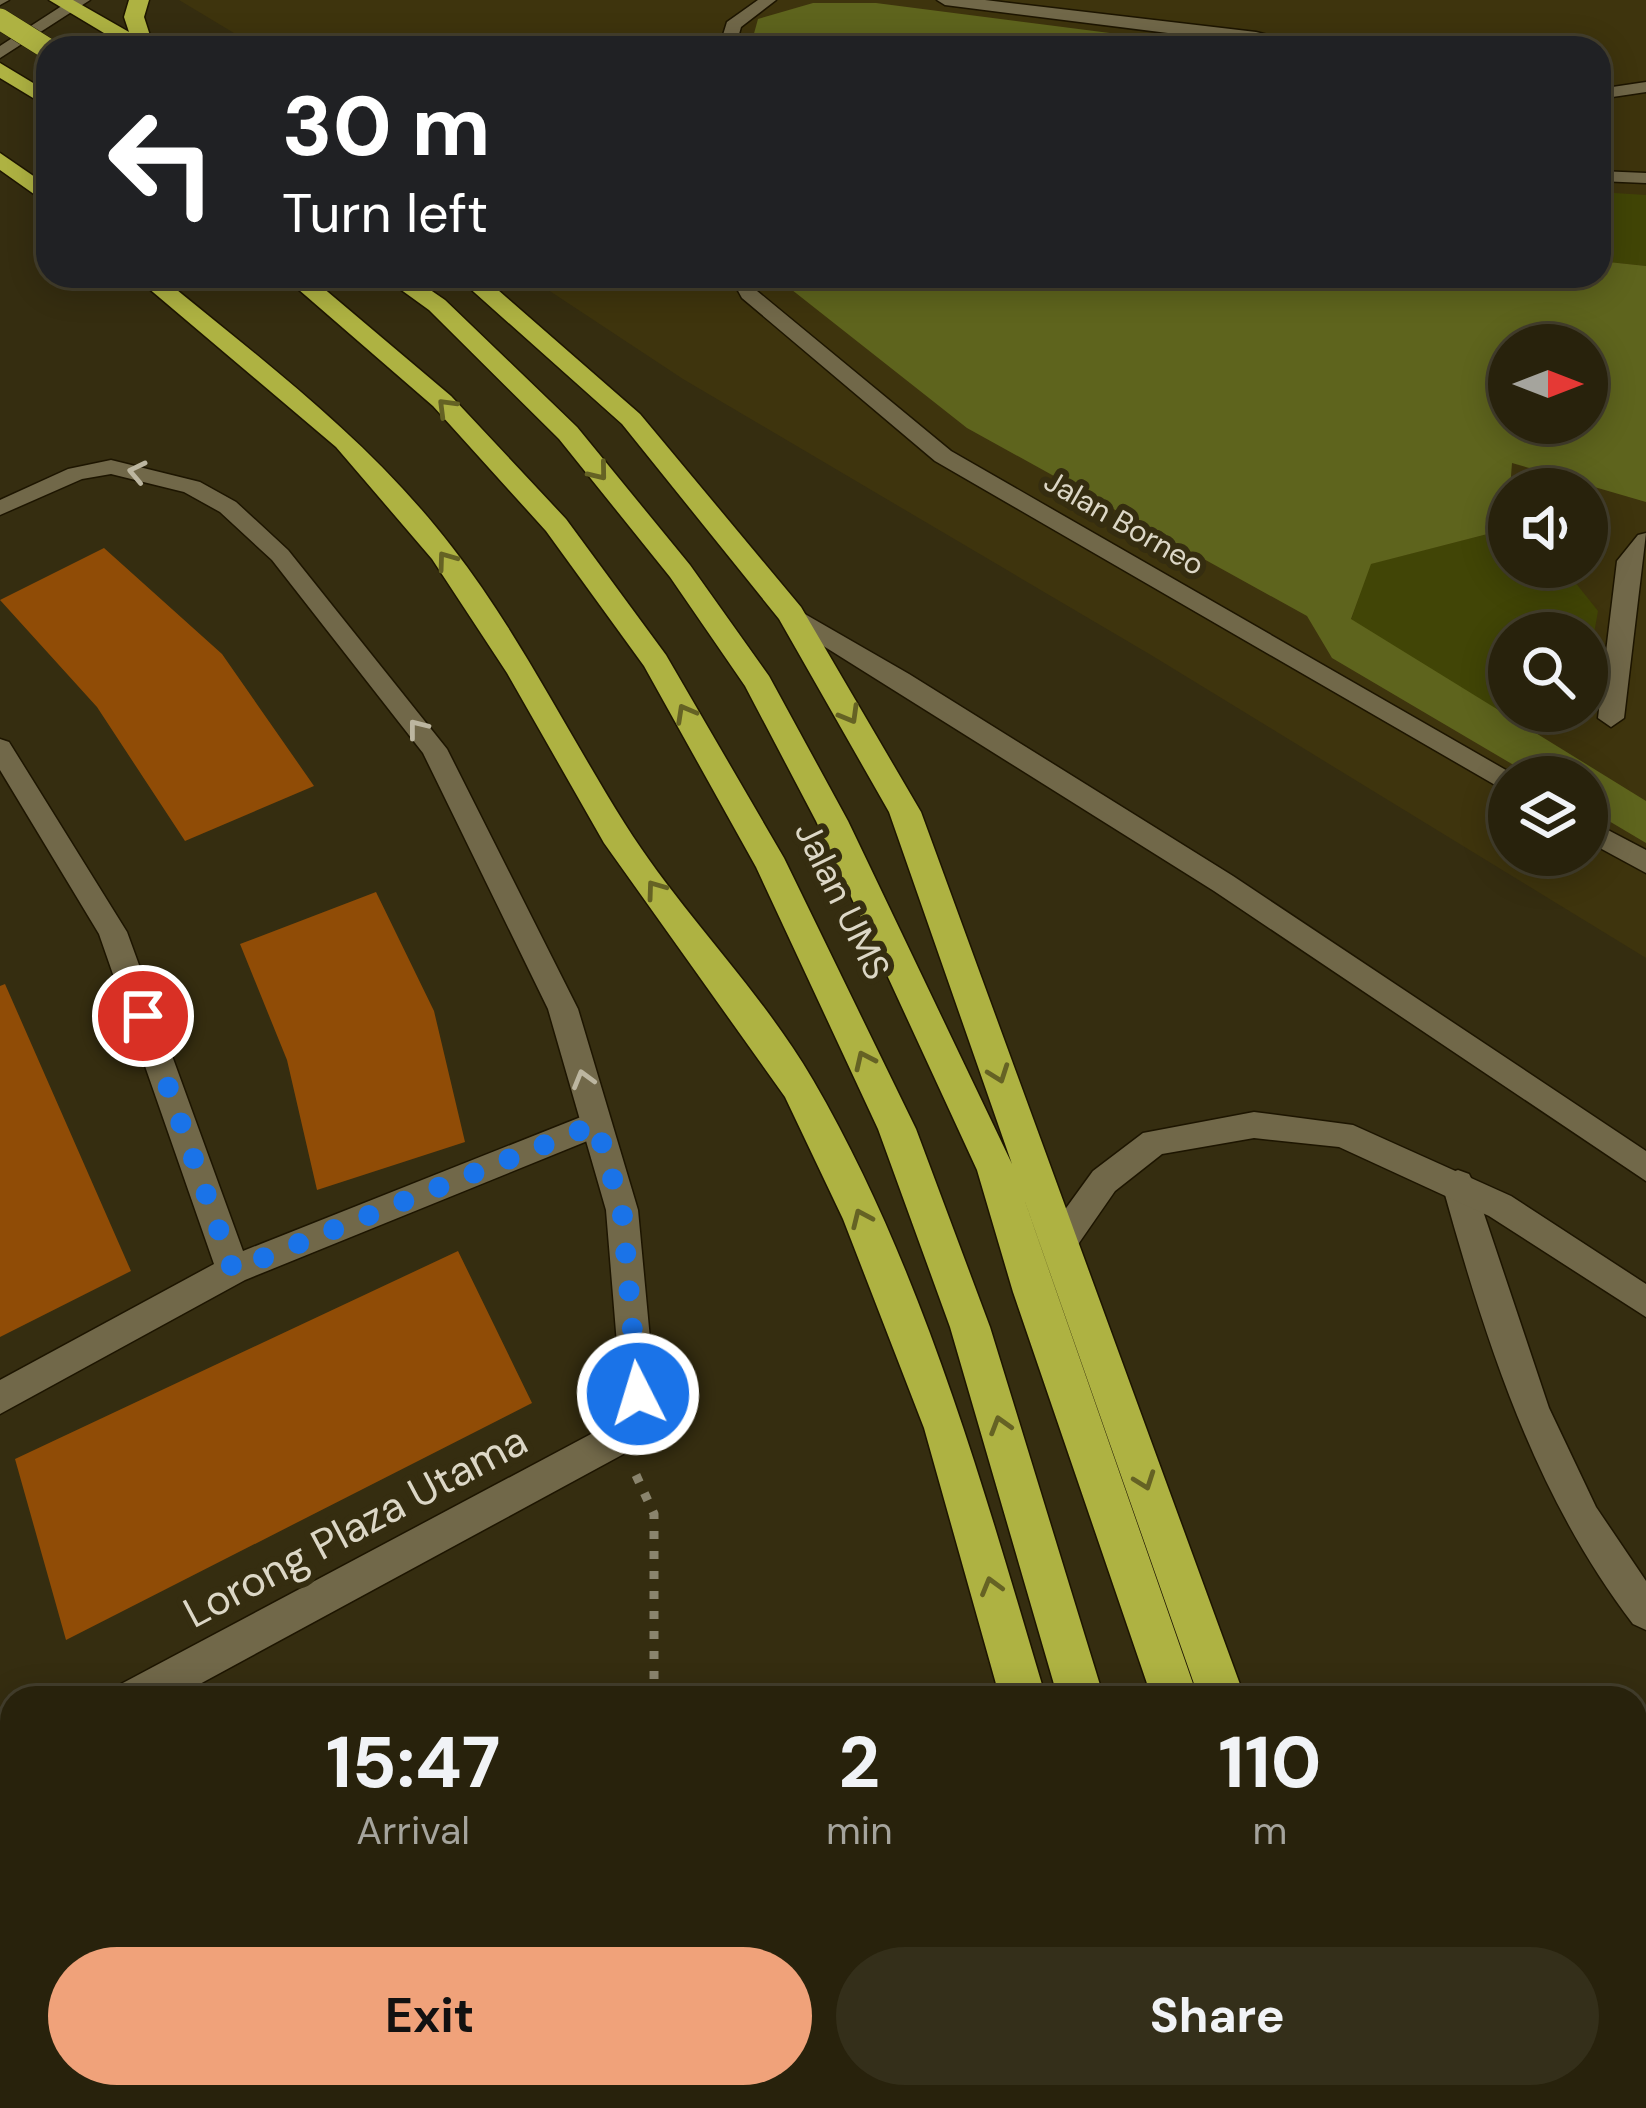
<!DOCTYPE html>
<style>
:root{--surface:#28220c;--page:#342f1a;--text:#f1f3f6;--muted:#a5a49d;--line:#443f2d;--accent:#f0a27a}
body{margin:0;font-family:"DM Sans",sans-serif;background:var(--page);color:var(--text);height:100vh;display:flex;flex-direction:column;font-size:45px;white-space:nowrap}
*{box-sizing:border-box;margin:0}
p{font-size:39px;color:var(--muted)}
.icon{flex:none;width:66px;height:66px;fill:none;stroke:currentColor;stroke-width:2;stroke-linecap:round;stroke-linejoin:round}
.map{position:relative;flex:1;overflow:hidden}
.side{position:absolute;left:0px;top:1686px;width:1647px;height:423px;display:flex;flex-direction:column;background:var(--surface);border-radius:36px 36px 0 0;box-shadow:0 6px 30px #0003,0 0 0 3px var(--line)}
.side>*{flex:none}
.banner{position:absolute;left:36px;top:36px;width:1575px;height:252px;border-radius:36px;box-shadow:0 6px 30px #0003,0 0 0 3px var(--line);background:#202124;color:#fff;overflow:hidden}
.needle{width:78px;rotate:90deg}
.controls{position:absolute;left:1488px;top:324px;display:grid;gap:24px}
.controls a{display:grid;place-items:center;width:120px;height:120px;border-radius:50%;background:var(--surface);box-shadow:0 6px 30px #0003,0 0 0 3px var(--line);font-size:60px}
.pin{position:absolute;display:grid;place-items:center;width:102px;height:102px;color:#fff;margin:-51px;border:6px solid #fff;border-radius:50%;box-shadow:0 3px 12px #0007}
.me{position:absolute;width:132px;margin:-66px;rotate:355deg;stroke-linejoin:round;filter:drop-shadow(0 0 9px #0008)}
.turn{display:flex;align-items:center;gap:42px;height:252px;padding:0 48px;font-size:54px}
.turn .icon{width:156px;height:156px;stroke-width:2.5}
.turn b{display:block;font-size:84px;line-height:102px}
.eta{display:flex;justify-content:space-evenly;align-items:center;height:204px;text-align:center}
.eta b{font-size:72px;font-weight:700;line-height:84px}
.action{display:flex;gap:24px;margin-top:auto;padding:24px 48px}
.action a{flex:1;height:138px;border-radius:72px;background:var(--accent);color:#111;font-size:48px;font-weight:700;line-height:138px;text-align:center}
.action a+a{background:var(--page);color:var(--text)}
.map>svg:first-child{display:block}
</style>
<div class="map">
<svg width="1646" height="2108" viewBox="0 0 1646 2108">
<rect width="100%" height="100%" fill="#352d10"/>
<!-- built -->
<path fill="#3e340d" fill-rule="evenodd" d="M 179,0 L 1646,0 L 1646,958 L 1151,655 L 683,379 L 527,276 L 1599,276 L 1599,48 L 259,48 ZM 1509,345 L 1587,345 L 1587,423 L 1509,423 ZM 1509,489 L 1587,489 L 1587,567 L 1509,567 ZM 1509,633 L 1587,633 L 1587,711 L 1509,711 ZM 1509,777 L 1587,777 L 1587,855 L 1509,855 Z"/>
<!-- green -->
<path fill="#414506" d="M 1599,192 L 1646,195 L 1646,266 L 1599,261 Z
M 1509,500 L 1509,567 L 1563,567 L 1598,611 L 1587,674 L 1587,633 L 1509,633 L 1509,711 L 1523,711 L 1517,722 L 1351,620 L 1370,564 L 1507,529 Z"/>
<!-- forest -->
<path fill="#5e641d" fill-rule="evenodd" d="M 813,3 L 876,3 L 1227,48 L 750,48 L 758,19 Z
M 1599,261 L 1646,266 L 1646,502 L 1512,463 L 1507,529 L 1371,564 L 1351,619 L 1646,801 L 1646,843 L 1587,808 L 1587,777 L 1534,777 L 1332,658 L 1307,616 L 967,428 L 787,286 L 782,276 L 1599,276 ZM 1509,345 L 1587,345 L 1587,423 L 1509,423 Z"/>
<!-- building -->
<path fill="#904c06" d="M 104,548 L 222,654 L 314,786 L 185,841 L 97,707 L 0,600 Z
M 376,892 L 434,1011 L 465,1142 L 317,1190 L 287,1060 L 240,944 Z
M 5,984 L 131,1271 L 0,1337 L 0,986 Z
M 458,1251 L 532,1403 L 66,1640 L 15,1459 Z"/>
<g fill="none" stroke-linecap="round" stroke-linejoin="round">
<!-- lane casing -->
<g stroke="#1d1500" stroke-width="3">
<path id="lane" d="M 758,0 L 776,0 L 741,27 L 735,48 L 719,48 L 727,22 Z
M 937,0 L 985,0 L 1256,32 L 1320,48 L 1287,48 L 945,5 Z
M 1646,82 L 1646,92 L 1599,99 L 1599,89 Z
M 1599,171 L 1646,173 L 1646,183 L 1599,181 Z
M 730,276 L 750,276 L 757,291 L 951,451 L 1518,777 L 1509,777 L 1509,793 L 935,461 L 742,298 Z
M 1646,533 L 1624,718 L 1611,727 L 1598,718 L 1617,561 L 1638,535 Z
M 0,739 L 9,742 L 127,932 L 243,1251 L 596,1111 L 607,1115 L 611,1124 L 607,1133 L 245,1280 L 0,1414 L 0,1380 L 214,1264 L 99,934 L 0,770 Z
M 1587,819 L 1646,850 L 1646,873 L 1587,841 Z
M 1458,1170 L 1469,1174 L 1474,1184 L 1549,1408 L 1596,1507 L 1646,1581 L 1646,1630 L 1633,1624 C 1534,1495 1485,1339 1442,1184 L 1447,1174 Z
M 1332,2097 L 1377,2097 L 1381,2108 L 1337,2108 Z"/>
</g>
<!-- street casing -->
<g stroke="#1d1500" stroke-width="3">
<path id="street" d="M 0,0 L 9,0 L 0,5 Z
M 71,0 L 90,0 L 0,58 L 0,46 Z
M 111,460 L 200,482 L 236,502 L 288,550 L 447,749 L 578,1009 L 638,1210 L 655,1393 L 631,1450 L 174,1698 L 116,1698 L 121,1684 L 606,1426 L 621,1393 L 606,1210 L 548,1009 L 423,753 L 272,560 L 220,512 L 184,492 L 111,474 L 82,479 L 0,515 L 0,500 L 68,469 Z
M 791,606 L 909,674 L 1233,876 L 1646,1151 L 1646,1181 L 1214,891 L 782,620 L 782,608 Z
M 1254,1112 L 1353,1125 L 1511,1196 L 1646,1284 L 1646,1317 L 1489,1216 L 1339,1147 L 1254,1138 L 1162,1154 L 1115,1191 L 1072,1253 L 1060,1257 L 1048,1253 L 1044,1243 L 1048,1233 L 1093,1171 L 1143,1133 Z
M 12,1744 L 12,1786 L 0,1791 L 0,1749 Z"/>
</g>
<!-- highway casing -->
<g stroke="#1d1500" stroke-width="3">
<path id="highway" d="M 49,0 L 73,0 L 129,32 L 124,17 L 129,0 L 149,0 L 144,17 L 154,48 L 129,48 Z
M 0,63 L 48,92 L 48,107 L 0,78 Z
M 0,153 L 48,186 L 48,204 L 0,170 Z
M 134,276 L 160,276 C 263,361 370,440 452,547 C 519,633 567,732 625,824 C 681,913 760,989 813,1080 C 923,1269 984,1490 1046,1698 L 1000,1698 L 924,1428 L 843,1219 L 785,1097 L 604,843 L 507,673 L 432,559 L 336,447 Z
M 283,276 L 309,276 L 451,396 L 566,519 L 666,655 L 784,858 L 916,1129 L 990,1327 L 1104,1698 L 1058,1698 L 950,1327 L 878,1129 L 756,867 L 644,666 L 546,531 L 433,406 Z
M 382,276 L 410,276 L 445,300 L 577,427 L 690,565 L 769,676 L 848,821 L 1012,1164 L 889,812 L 779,619 L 622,424 L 456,276 L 482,276 L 640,414 L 801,607 L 921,812 L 1245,1698 L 1199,1698 L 1021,1190 L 1198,1698 L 1152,1698 L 1013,1292 L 977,1170 L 816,821 L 745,686 L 670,577 L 559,439 L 429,310 Z
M 1140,2097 L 1192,2097 L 1194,2108 L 1142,2108 Z
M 1254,2097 L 1353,2097 L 1354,2108 L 1256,2108 Z"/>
</g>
<!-- path -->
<path stroke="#8a846d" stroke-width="9" stroke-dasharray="8 12" stroke-linecap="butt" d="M 636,1475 L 654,1514 L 654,1698
M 828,2097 L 830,2108"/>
<!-- lane -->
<use href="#lane" fill="#716849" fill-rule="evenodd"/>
<!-- street -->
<use href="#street" fill="#716849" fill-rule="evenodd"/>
<!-- highway -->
<use href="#highway" fill="#aeb242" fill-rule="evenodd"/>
<!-- highway-bridge casing -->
<g stroke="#1d1500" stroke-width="22" stroke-linecap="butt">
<path id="highway-bridge" d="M 0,19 L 48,49"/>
</g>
<!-- highway-bridge -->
<use href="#highway-bridge" stroke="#aeb242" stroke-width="21"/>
</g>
<!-- one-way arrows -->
<defs><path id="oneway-chevron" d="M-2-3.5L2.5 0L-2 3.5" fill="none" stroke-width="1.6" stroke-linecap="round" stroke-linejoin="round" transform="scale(3)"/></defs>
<g stroke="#656224">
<use href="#oneway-chevron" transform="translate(446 407) rotate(-135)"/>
<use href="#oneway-chevron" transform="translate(599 472) rotate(51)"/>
<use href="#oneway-chevron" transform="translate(446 560) rotate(-126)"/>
<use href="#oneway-chevron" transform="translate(685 713) rotate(-119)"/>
<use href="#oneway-chevron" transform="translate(850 715) rotate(60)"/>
<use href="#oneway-chevron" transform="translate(655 889) rotate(-126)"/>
<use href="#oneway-chevron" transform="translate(864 1060) rotate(-115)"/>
<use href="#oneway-chevron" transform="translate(999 1074) rotate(70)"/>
<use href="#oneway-chevron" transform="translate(861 1218) rotate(-114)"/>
<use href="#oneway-chevron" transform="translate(1000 1425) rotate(-107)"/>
<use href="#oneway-chevron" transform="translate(1145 1481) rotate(70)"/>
<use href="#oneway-chevron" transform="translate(991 1586) rotate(-106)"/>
</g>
<g stroke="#bcb6a0">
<use href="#oneway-chevron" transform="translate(137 472) rotate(-168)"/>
<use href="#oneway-chevron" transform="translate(417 728) rotate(-128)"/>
<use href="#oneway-chevron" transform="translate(583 1079) rotate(-106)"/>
</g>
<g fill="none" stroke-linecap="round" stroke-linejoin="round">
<!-- route -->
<path stroke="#1a73e8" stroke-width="21" stroke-dasharray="0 37.8" d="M 143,1016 L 233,1270 L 596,1124 L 622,1210 L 638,1394"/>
</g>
<g text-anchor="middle" stroke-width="12" stroke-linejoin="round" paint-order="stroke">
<!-- far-street labels -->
<g font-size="30" fill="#dcd7c6" stroke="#352d10">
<text transform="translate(1124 523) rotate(30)" y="10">Jalan Borneo</text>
</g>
<!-- street labels -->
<g font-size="36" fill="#dcd7c6" stroke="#352d10">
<text transform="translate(843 900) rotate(64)" y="13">Jalan UMS</text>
</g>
<!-- near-street labels -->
<g font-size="42" fill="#dcd7c6" stroke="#352d10">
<text transform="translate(355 1526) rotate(-28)" y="15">Lorong Plaza Utama</text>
</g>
</g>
</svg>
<div class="controls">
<a><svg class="needle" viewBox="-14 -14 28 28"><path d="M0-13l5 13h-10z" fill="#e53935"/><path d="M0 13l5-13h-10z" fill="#a5a49d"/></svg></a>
<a><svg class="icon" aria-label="sound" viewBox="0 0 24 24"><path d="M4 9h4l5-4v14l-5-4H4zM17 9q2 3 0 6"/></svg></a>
<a><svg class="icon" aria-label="search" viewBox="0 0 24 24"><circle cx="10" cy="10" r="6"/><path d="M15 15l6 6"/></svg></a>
<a><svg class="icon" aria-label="layers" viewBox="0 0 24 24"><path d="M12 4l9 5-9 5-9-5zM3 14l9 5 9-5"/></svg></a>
</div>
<div class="pin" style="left:143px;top:1016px;background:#d93025"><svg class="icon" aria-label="arrive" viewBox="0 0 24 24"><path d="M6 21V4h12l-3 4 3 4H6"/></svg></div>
<svg class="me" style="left:638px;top:1394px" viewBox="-20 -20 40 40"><circle r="17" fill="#1a73e8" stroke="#fff" stroke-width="3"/><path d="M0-11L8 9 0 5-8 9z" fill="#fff"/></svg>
<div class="banner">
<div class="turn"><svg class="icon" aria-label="left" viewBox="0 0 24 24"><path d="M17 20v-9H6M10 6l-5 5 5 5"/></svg><div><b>30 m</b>Turn left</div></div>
</div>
<section class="side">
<div class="eta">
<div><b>15:47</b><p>Arrival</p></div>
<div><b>2</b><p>min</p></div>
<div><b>110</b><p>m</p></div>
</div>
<div class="action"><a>Exit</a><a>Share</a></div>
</section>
</div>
